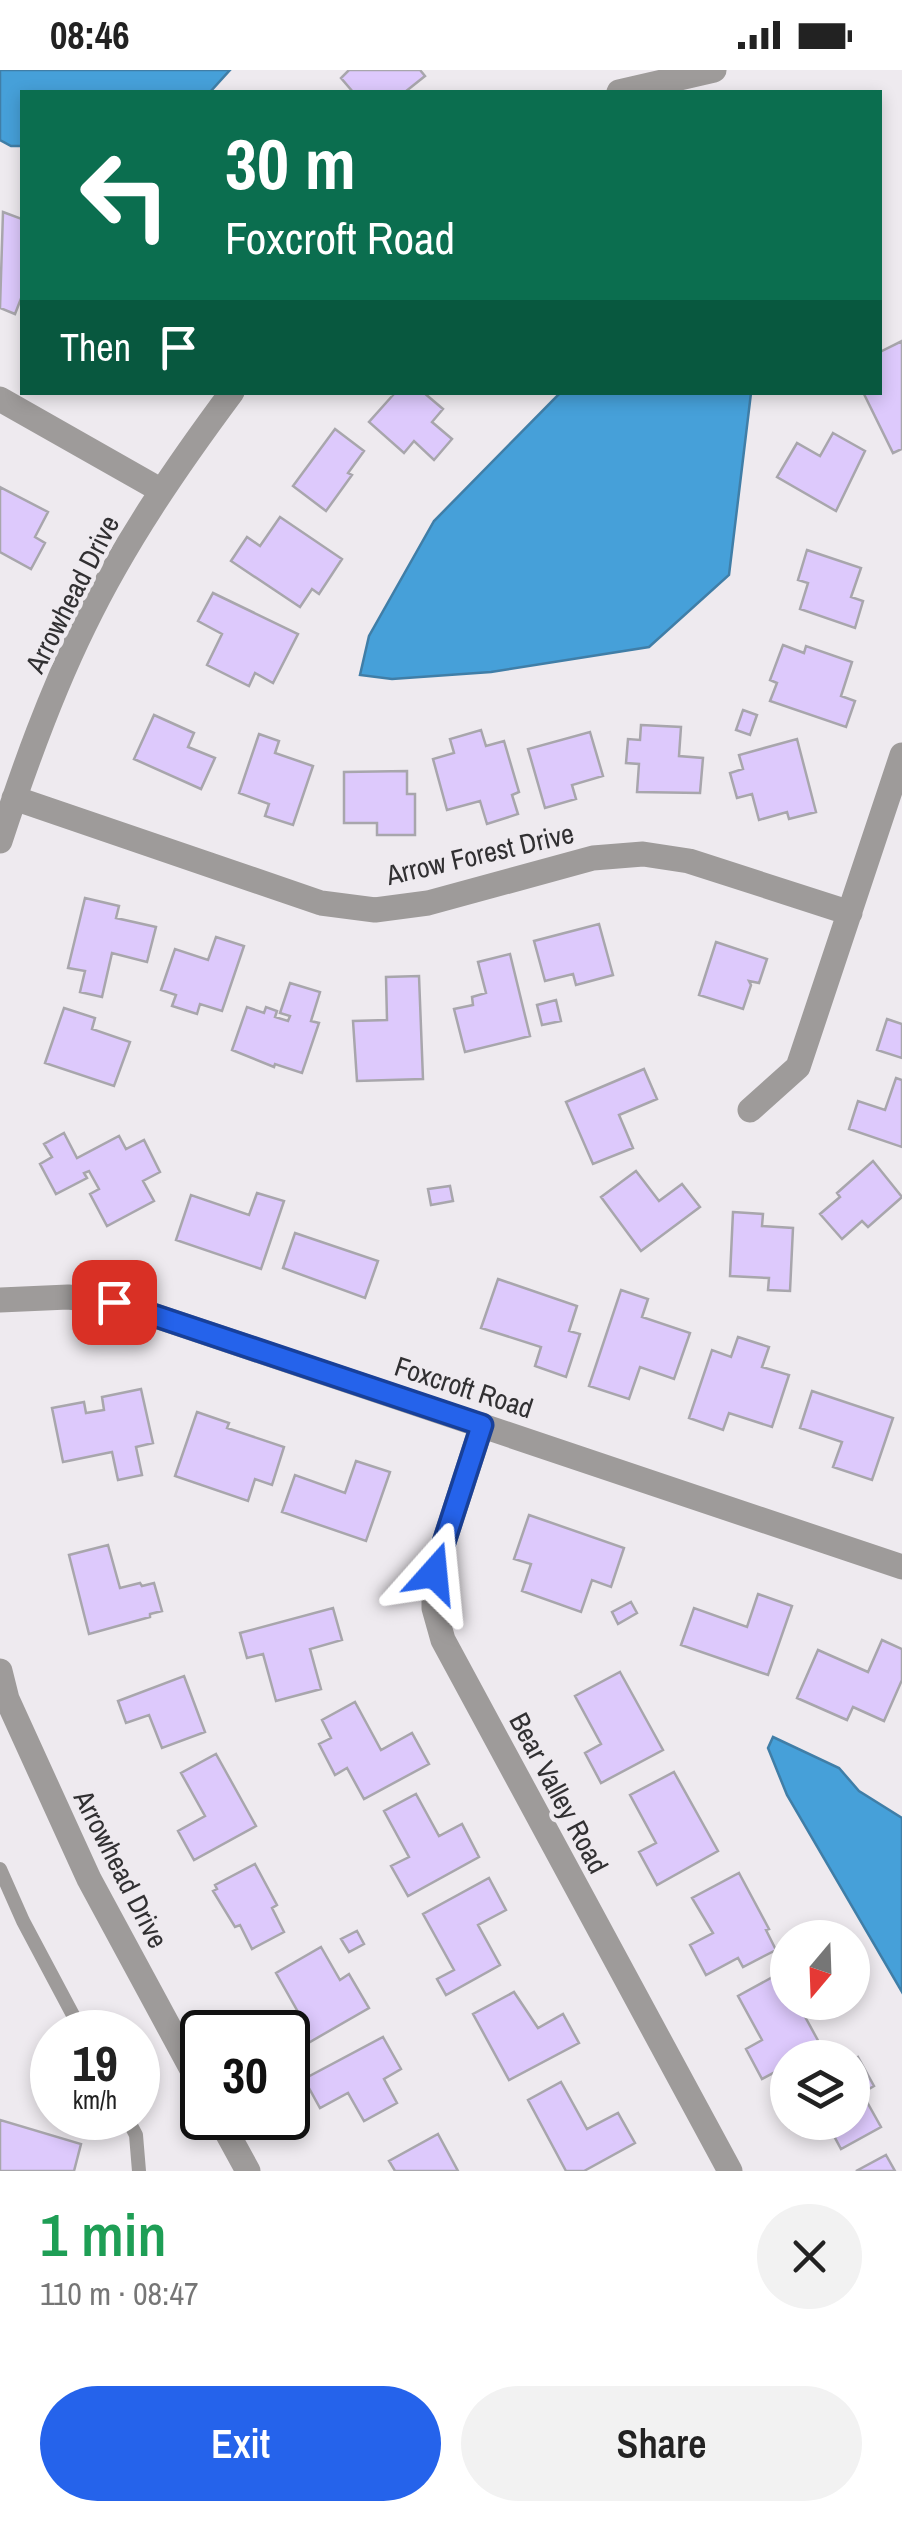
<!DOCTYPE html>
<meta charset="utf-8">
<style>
:root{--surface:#fff;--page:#f2f2f2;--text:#222;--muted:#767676;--accent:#2563eb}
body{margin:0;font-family:"Archivo Narrow",sans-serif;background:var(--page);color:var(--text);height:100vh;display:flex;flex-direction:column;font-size:38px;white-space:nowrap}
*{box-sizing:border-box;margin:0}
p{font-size:32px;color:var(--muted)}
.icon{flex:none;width:55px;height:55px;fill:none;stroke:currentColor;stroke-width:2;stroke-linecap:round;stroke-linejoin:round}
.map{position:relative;height:2101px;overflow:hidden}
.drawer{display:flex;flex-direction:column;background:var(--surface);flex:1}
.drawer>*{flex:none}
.hud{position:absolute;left:20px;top:20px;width:862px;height:305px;border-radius:0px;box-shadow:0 5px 15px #0003;background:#0b6e4f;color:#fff;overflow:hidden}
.needle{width:65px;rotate:199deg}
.fabs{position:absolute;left:770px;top:1850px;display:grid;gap:20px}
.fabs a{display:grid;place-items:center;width:100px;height:100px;border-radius:50%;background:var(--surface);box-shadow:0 5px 15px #0003;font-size:50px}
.speed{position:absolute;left:30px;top:1940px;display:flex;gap:20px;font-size:50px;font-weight:700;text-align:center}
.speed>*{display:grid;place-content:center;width:130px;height:130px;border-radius:50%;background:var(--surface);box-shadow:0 5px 15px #0003;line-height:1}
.speed small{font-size:25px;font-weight:400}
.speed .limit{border:5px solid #111;border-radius:15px;background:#fff;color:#111}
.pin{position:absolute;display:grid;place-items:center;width:85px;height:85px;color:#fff;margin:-42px;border-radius:20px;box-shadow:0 5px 15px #0006}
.me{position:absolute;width:110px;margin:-55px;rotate:18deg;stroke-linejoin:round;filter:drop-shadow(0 0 8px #0008)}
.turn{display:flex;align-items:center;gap:35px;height:210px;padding:0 40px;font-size:45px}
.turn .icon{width:130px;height:130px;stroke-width:2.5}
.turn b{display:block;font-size:70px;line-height:85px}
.then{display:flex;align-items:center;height:95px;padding:0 40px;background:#0003;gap:20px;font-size:38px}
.round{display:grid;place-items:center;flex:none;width:105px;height:105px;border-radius:52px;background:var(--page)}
.head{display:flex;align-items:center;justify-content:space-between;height:170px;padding:0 40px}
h1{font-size:60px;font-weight:600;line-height:75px;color:#1e9e55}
.primary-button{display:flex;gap:20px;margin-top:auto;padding:20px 40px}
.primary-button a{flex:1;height:115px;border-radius:60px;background:var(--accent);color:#fff;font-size:40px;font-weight:600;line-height:115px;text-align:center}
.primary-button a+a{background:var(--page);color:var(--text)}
.status{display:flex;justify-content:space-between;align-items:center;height:70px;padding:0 50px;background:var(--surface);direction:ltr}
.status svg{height:28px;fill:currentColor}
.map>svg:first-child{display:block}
</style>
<div class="status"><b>08:46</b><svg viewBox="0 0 49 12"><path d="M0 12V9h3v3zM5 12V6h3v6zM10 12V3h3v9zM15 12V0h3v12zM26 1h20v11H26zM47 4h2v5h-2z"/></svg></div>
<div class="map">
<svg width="902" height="2101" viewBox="0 0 902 2101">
<rect width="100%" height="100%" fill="#eeeaef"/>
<!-- water -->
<path fill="#46a0d9" stroke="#407ea7" stroke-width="2.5" d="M 0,0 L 230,0 L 210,22 L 22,22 L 22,76 L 11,76 L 0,70 Z
M 560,323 L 751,323 L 729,505 L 649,577 L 491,602 L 392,609 L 360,605 L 369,566 L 434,451 Z
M 773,1667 L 839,1698 L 859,1721 L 902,1748 L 902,1922 L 787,1725 L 768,1678 Z"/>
<!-- building -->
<path fill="#ddc9fc" stroke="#a8a6ac" stroke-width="2.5" d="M 349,0 L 420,0 L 425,6 L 405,22 L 353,22 L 341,8 Z
M 3,142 L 22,149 L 22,226 L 15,244 L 0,238 Z
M 902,271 L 902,379 L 893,383 L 863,322 L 880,322 L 880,282 Z
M 389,322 L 423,322 L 443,339 L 432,352 L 452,369 L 434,390 L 414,371 L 404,383 L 369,352 L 393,325 Z
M 335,359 L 364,381 L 348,403 L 352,405 L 326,441 L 293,416 Z
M 833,363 L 865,381 L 836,441 L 777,407 L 797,373 L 820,386 Z
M 0,417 L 48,442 L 35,467 L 45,473 L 31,499 L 0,482 Z
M 280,447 L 342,489 L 319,524 L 312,519 L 300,537 L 231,491 L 247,467 L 260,476 Z
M 807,480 L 861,498 L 851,527 L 863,531 L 855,558 L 800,539 L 808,513 L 798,510 Z
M 213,523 L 298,564 L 273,613 L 255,603 L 249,616 L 207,595 L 222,564 L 198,551 Z
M 783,575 L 804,583 L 806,576 L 852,592 L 841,626 L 855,631 L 846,657 L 770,631 L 777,613 L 770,610 Z
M 743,640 L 757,645 L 750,665 L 736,660 Z
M 154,645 L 194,663 L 188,677 L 215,688 L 201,719 L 134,689 Z
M 641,655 L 681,657 L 679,686 L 703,688 L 700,723 L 637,722 L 639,694 L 626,693 L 628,669 L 640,670 Z
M 481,660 L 486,676 L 504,671 L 519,722 L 512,725 L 518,744 L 487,754 L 480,731 L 447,740 L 433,689 L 454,683 L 450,669 Z
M 590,662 L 603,706 L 572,715 L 576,729 L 545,738 L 528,679 Z
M 259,664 L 279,671 L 275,683 L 313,696 L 293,755 L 265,746 L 269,734 L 239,723 Z
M 797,669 L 816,742 L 789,749 L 787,742 L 759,750 L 752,724 L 737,728 L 730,703 L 743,699 L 739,685 Z
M 407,701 L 407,724 L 415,724 L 415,765 L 377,765 L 377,753 L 344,753 L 344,702 Z
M 85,828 L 119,836 L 116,848 L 156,857 L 147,892 L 112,883 L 102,927 L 80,922 L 85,901 L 68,898 Z
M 599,854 L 613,905 L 576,915 L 573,904 L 545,911 L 534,871 Z
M 216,867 L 244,876 L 222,941 L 200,934 L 197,944 L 172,936 L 176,925 L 161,920 L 175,879 L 208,890 Z
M 716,872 L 767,889 L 759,913 L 749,911 L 751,915 L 743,939 L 699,925 Z
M 510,884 L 530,966 L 465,982 L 454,939 L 473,935 L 472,927 L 486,923 L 478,892 Z
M 419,906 L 423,1009 L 357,1011 L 353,951 L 387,950 L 386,907 Z
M 290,913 L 320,922 L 311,951 L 319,953 L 302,1003 L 275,994 L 274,997 L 232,980 L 247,937 L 264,943 L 266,937 L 277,941 L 275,947 L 288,951 L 290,946 L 280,943 Z
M 556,930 L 561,951 L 542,955 L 537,935 Z
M 64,938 L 95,948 L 92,959 L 130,972 L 114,1016 L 45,993 Z
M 887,949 L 902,954 L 902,988 L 877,980 Z
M 644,999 L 657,1029 L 619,1045 L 633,1078 L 593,1094 L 566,1032 Z
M 896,1008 L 902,1010 L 902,1077 L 849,1059 L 858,1031 L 885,1040 Z
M 64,1063 L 77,1088 L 119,1066 L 126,1079 L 144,1070 L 160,1102 L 143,1111 L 154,1131 L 107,1156 L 90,1124 L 99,1119 L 89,1101 L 84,1103 L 87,1108 L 56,1124 L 40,1094 L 52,1087 L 44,1074 Z
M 873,1091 L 902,1127 L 868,1157 L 862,1151 L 842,1169 L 820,1144 L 840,1127 L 837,1123 Z
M 636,1101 L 659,1131 L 682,1114 L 700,1137 L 641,1181 L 601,1127 Z
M 450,1116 L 453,1131 L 431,1135 L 428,1119 Z
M 257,1123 L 284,1131 L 261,1199 L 176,1170 L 191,1125 L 249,1145 Z
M 733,1142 L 763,1144 L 762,1156 L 793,1158 L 790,1221 L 768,1220 L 769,1208 L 730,1206 Z
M 295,1163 L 378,1191 L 365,1228 L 283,1198 Z
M 498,1209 L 577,1236 L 569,1261 L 580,1264 L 566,1307 L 535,1296 L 541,1277 L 481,1258 Z
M 621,1220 L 648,1229 L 642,1247 L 690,1263 L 674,1309 L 640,1297 L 629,1329 L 589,1316 Z
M 738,1267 L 769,1277 L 762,1297 L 789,1305 L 772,1357 L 729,1343 L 723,1360 L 689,1348 L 712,1280 L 731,1287 Z
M 141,1319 L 153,1373 L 136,1377 L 142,1405 L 118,1410 L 112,1382 L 63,1392 L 52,1338 L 84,1332 L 86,1343 L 104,1340 L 102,1327 Z
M 812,1321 L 893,1348 L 872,1410 L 833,1397 L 842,1372 L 800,1358 Z
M 197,1342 L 229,1353 L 227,1358 L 284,1377 L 272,1415 L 255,1409 L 248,1431 L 175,1406 Z
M 356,1391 L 390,1402 L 366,1471 L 282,1442 L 295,1405 L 345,1423 Z
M 529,1445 L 624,1478 L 611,1517 L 592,1510 L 581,1542 L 522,1521 L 531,1494 L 514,1489 Z
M 108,1475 L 120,1518 L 140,1513 L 142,1516 L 154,1513 L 162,1541 L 150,1544 L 150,1547 L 89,1564 L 69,1485 Z
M 758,1524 L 792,1536 L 768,1605 L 681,1575 L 694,1538 L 747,1557 Z
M 631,1532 L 637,1543 L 618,1554 L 612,1542 Z
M 333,1538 L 342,1570 L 310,1579 L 321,1619 L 276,1631 L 263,1584 L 247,1588 L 240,1563 Z
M 882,1570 L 902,1579 L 902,1610 L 884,1651 L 853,1637 L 847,1650 L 797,1628 L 818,1580 L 868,1602 Z
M 620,1602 L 663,1680 L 601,1713 L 585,1683 L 601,1674 L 575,1626 Z
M 184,1606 L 205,1662 L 162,1678 L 149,1645 L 126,1653 L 118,1631 Z
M 355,1632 L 381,1680 L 412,1663 L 429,1694 L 364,1729 L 347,1698 L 335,1705 L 319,1674 L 331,1668 L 322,1650 Z
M 216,1684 L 256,1756 L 194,1790 L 178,1761 L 205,1746 L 181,1703 Z
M 674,1702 L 718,1781 L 657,1815 L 639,1782 L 656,1773 L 630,1725 Z
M 416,1724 L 439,1766 L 462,1754 L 479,1787 L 408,1826 L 391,1796 L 409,1787 L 384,1741 Z
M 255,1794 L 277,1835 L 272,1838 L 284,1862 L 252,1879 L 240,1855 L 235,1857 L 213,1821 L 217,1819 L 215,1815 Z
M 739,1803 L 769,1859 L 766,1860 L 776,1880 L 743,1897 L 738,1888 L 706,1905 L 690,1875 L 713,1863 L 692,1828 Z
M 489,1808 L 506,1840 L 478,1855 L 500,1895 L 446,1925 L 437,1909 L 454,1900 L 423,1844 Z
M 357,1861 L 364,1874 L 349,1882 L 341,1869 Z
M 321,1877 L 340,1910 L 349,1904 L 369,1938 L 303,1976 L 286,1948 L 298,1942 L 276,1903 Z
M 780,1903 L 788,1915 L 788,1932 L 797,1932 L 821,1976 L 801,1988 L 788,1988 L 788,1995 L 762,2009 L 746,1979 L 762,1970 L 738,1926 Z
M 514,1922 L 538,1958 L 563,1944 L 579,1973 L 509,2010 L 473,1944 Z
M 383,1967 L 401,1999 L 384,2009 L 397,2033 L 364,2051 L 348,2023 L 320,2038 L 304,2009 Z
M 858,1987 L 874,2016 L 862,2023 L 881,2057 L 841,2079 L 827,2053 L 821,2056 L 819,2052 L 852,2052 L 852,1990 Z
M 561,2012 L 587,2059 L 618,2043 L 635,2073 L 584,2101 L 566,2101 L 528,2030 Z
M 788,2021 L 788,2052 L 800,2052 L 790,2058 L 774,2029 Z
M 0,2050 L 81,2074 L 74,2101 L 0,2101 Z
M 438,2064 L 458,2101 L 395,2101 L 389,2091 Z
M 886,2085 L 895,2101 L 856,2101 Z"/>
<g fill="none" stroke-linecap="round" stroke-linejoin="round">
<!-- service -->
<path stroke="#9e9b9a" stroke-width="14" d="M 0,1799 L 23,1851 L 82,1962
M 127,2048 L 136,2065 L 139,2101"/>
<!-- minor -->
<path stroke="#9e9b9a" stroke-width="25" d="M 619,22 L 714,0
M 0,329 L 162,421
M 14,728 L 321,833 L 375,840 L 428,833 L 593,788 L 643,784 L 689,791 L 850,843
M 0,771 C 24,698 50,625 84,556 C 124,473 177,396 232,322
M 750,1040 L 798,997 L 902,685
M 0,1230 L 68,1227 L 114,1232 L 902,1497
M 482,1355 L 434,1503 L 434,1538 L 443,1570 L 730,2101
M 0,1601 L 7,1629 L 89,1809 L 202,2018
M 219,2048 L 248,2101"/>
</g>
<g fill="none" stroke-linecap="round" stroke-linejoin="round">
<!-- route casing -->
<g stroke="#184099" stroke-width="25">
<path id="route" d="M 114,1232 L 482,1355 L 434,1503"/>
</g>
<!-- route -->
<use href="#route" stroke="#2563eb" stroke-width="18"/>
</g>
<g text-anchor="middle" stroke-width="9" stroke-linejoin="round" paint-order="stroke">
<!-- street labels -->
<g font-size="28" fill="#313032" stroke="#eeeaef">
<text transform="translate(72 524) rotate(-63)" y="10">Arrowhead Drive</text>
<text transform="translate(480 784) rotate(-13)" y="10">Arrow Forest Drive</text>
<text transform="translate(464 1317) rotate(18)" y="10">Foxcroft Road</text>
<text transform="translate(559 1723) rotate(62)" y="10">Bear Valley Road</text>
<text transform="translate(121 1799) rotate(63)" y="10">Arrowhead Drive</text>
</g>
</g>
</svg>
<div class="fabs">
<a><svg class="needle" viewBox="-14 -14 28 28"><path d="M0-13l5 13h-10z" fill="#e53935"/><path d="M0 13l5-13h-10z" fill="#767676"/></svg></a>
<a><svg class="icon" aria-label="layers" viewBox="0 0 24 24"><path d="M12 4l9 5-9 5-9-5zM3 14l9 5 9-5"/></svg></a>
</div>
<div class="speed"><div>19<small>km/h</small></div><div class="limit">30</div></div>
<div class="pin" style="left:114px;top:1232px;background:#d93025"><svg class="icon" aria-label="arrive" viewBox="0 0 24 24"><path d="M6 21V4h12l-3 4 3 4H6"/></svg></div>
<svg class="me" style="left:434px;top:1503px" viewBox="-20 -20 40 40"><path d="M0-17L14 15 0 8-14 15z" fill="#2563eb" stroke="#fff" stroke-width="4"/></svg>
<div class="hud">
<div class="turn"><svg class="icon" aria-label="left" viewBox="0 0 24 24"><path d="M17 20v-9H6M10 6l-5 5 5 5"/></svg><div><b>30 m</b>Foxcroft Road</div></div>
<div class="then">Then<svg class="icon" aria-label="arrive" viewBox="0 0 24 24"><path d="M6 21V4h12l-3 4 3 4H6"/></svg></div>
</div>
</div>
<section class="drawer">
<div class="head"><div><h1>1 min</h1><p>110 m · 08:47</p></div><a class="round"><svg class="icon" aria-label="close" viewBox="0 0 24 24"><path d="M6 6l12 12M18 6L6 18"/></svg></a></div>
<div class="primary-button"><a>Exit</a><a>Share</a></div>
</section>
